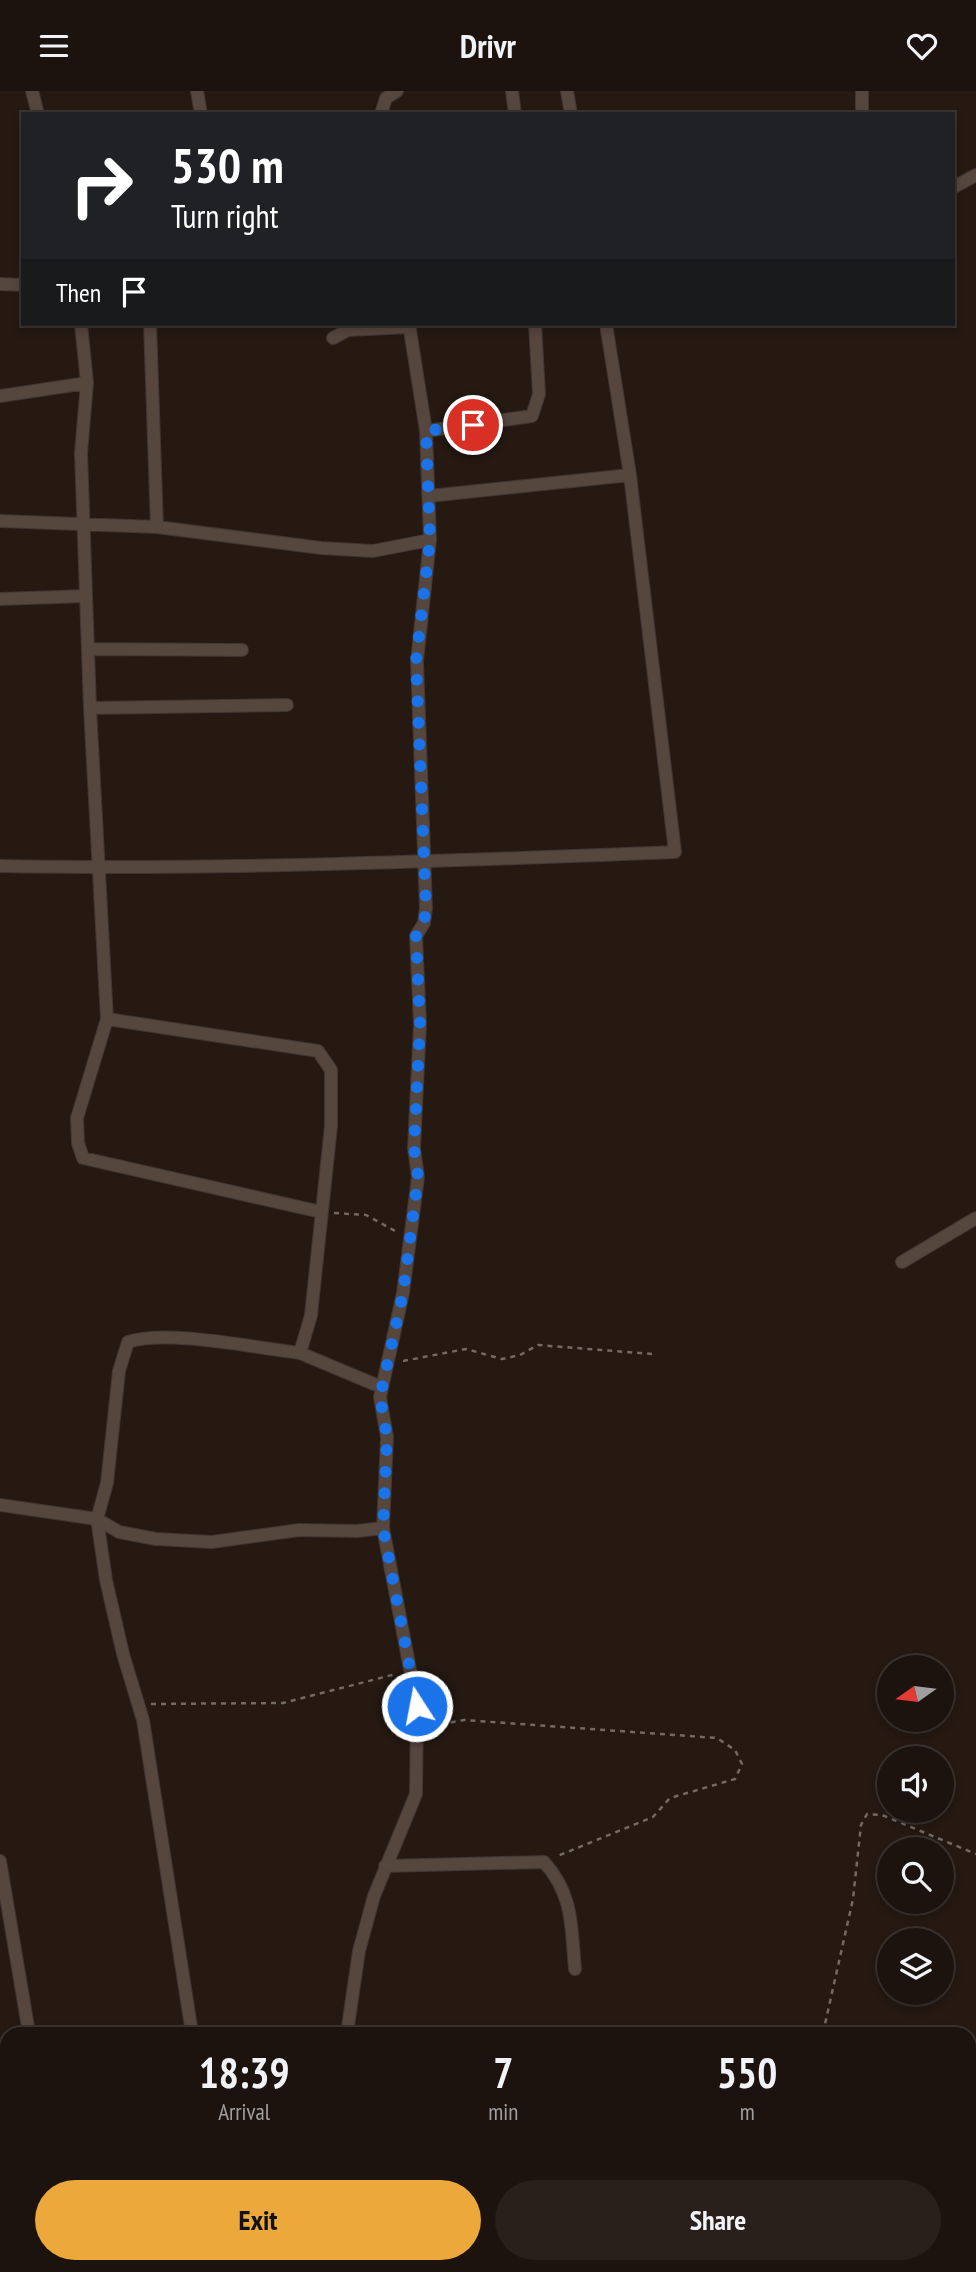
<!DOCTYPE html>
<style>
:root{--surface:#1c130e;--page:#29201c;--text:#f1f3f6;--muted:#a09e9e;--line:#3a322e;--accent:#eda83b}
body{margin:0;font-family:"PT Sans Narrow",sans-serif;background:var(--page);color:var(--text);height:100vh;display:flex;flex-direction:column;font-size:26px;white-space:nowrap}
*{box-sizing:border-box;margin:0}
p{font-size:23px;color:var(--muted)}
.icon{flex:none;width:38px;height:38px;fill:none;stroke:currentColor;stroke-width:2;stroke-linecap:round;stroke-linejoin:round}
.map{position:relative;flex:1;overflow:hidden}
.sheet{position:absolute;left:0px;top:1936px;width:976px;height:247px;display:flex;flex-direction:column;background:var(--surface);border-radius:21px 21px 0 0;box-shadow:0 4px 10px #0003,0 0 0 2px var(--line)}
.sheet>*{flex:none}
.guide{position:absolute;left:21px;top:21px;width:934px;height:214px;border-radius:0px;box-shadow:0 4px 10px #0003,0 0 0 2px var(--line);background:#202124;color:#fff;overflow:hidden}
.needle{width:46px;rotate:256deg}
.fabs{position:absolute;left:877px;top:1564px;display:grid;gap:14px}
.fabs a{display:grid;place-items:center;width:77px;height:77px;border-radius:50%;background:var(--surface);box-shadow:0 4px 10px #0003,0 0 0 2px var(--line);font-size:35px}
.pin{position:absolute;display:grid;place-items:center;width:60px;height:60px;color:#fff;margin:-30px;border:4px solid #fff;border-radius:50%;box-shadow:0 2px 7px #0007}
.me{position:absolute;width:77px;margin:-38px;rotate:349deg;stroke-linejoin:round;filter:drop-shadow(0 0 5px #0008)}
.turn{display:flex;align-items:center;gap:24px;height:147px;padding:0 35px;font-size:32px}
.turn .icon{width:91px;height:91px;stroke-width:2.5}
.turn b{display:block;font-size:49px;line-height:60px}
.then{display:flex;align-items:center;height:66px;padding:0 35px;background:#0003;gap:14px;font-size:26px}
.eta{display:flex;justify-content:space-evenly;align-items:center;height:119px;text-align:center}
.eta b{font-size:42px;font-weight:600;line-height:49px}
.action{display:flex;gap:14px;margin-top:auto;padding:14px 35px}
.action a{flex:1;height:80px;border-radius:42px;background:var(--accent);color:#111;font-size:28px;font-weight:600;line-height:80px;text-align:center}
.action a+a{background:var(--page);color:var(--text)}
header{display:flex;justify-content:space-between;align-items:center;height:91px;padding:0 35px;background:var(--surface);font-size:32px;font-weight:600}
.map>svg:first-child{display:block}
</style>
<header><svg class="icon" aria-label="menu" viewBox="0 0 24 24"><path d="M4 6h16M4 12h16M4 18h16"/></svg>Drivr<svg class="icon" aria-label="heart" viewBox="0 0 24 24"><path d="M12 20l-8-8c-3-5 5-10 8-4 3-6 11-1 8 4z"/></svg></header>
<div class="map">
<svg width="976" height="2181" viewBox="0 0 976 2181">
<rect width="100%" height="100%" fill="#251912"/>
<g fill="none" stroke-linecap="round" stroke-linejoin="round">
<!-- street casing -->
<g stroke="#3f3532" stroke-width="14">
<path id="street" d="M 32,0 L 38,23
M 197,0 L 201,23
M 512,0 L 515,23
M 567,0 L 571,23
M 862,0 L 862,23
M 381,23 L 386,7 L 397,0
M 954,96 L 976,84
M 0,193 L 23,194
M 81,233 L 87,292 L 81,362 L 90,617 L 107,928 L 77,1027 L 78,1052 L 83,1067 L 321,1121
M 150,233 L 157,436
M 333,247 L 348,239 L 409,236
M 0,305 L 87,292
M 426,340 L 532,325 L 539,303 L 535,233
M 429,405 L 630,384
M 0,430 L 157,436 L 321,457 L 373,460 L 430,449
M 0,508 L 86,505
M 88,558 L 242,559
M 90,617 L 287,614
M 0,775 C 225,779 450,770 675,761 L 630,384 L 606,233
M 107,928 L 318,960 L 331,979 L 331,1035 L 311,1224 L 300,1262 C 256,1257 167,1238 128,1251 L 119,1280 L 107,1392 L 97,1428 L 106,1489 L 123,1563 L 143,1629 L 192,1942
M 902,1171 L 976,1127
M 300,1262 L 381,1296
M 0,1414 L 97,1428 L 119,1441 L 156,1448 L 212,1451 L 299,1439 L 357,1440 L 383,1437
M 0,1770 L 29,1942
M 385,1775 L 544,1771 C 574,1804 571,1837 575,1878
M 347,1942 L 359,1860 L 374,1805 L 416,1703 L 417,1615 L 383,1437 L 387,1346 L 380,1306 L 403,1202 L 418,1086 L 414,1057 L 420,933 L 416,845 L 424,832 L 426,817 L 417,570 L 430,449 L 426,340 L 409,233
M 970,2111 L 976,2116
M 0,2133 L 7,2130
M 195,2175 L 196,2181
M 335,2175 L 336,2181
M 822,2181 L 824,2175"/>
</g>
<!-- path -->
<path stroke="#746a64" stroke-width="2.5" stroke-dasharray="5 5" stroke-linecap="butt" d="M 334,1122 L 366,1124 L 397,1141
M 403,1270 L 466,1258 L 502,1268 L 520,1264 L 538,1254 L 652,1263
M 151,1613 L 283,1612 L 396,1583
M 431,1635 L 464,1629 L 717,1647 L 735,1659 L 742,1673 L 735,1688 L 670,1707 L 653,1726 L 555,1766
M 823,1942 L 853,1808 L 861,1734 L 867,1723 L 882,1724 L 976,1763
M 783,2175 L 784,2181"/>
<!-- street -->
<use href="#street" stroke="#55463e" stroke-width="12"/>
</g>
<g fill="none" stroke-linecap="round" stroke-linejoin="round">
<!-- route -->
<path stroke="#1a73e8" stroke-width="12" stroke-dasharray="0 21.6" d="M 417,1615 L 383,1437 L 387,1346 L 380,1306 L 403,1202 L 418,1086 L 414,1057 L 420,933 L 416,845 L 424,832 L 426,817 L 416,570 L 430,449 L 426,340 L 473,334"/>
</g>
</svg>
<div class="fabs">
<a><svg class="needle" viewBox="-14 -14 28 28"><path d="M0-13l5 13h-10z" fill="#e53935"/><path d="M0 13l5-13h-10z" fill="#a09e9e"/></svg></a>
<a><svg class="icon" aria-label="sound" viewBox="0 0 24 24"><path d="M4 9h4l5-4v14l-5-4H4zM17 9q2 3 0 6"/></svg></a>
<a><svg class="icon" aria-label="search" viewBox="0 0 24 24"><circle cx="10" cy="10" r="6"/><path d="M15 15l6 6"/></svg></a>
<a><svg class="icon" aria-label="layers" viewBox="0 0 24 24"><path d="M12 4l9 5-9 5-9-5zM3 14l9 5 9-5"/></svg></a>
</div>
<div class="pin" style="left:473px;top:334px;background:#d93025"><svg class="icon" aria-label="arrive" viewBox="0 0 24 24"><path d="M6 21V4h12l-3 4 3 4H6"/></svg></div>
<svg class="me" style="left:417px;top:1615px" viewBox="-20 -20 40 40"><circle r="17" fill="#1a73e8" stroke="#fff" stroke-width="3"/><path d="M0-11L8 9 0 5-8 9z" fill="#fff"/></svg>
<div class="guide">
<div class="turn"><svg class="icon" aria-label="right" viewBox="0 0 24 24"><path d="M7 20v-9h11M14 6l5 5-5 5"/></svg><div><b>530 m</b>Turn right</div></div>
<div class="then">Then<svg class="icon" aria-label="arrive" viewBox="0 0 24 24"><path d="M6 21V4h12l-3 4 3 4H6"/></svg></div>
</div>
<section class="sheet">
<div class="eta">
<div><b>18:39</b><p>Arrival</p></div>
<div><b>7</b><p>min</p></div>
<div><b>550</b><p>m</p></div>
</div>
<div class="action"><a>Exit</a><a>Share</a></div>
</section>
</div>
